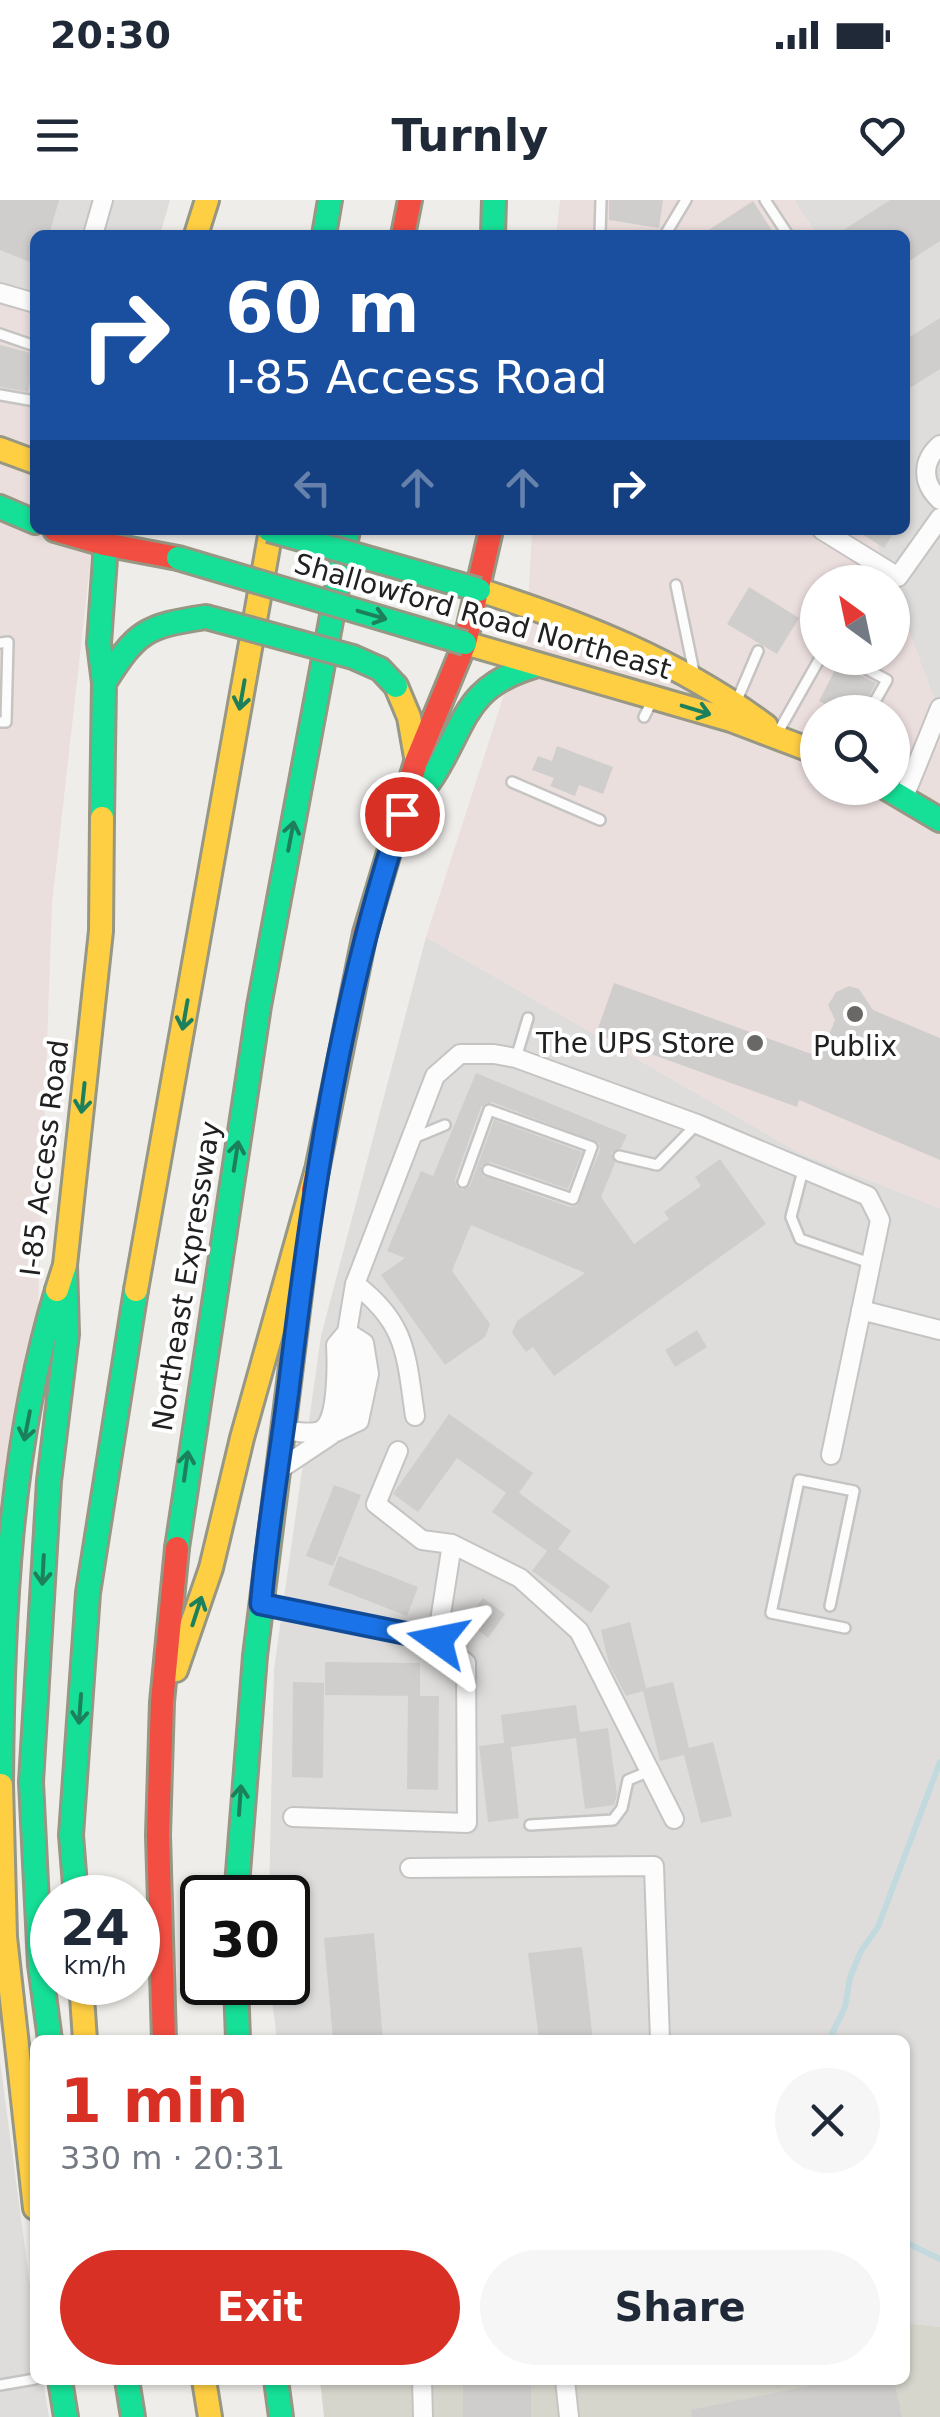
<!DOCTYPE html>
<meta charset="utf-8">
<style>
:root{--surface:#fff;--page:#f6f6f7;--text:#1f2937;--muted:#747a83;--accent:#d93025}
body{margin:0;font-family:"DejaVu Sans",sans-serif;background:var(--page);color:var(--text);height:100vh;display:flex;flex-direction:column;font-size:38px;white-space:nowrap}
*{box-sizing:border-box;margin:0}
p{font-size:32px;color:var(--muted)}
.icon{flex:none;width:55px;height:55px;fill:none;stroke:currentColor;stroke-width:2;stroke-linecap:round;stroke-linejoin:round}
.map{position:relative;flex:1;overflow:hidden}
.panel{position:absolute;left:30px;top:1835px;width:880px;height:350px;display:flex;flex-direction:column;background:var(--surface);border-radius:15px;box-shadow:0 2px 8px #0004}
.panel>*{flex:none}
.banner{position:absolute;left:30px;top:30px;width:880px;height:305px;border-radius:15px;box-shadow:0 2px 8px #0004;background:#1a4fa0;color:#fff;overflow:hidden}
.needle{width:65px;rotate:327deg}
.fabs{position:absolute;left:800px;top:365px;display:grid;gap:20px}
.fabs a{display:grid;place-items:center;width:110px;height:110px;border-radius:50%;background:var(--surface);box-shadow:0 2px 8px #0004;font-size:50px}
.speed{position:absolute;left:30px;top:1675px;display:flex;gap:20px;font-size:50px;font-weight:700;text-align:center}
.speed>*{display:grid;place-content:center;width:130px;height:130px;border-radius:50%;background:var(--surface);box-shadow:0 2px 8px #0004;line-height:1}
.speed small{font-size:25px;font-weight:400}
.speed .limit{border:5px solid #111;border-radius:15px;background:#fff;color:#111}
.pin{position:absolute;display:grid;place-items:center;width:85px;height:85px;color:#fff;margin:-42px;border:5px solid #fff;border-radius:50%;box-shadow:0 2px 10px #0007}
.me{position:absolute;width:110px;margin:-55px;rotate:282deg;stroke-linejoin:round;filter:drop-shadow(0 0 8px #0008)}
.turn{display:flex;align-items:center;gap:35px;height:210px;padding:0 30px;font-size:45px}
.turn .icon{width:130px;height:130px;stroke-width:2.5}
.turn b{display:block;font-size:70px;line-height:85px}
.lanes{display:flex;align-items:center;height:95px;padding:0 30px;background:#0003;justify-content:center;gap:50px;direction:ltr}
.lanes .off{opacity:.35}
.round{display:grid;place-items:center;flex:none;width:105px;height:105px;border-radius:52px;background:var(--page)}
.overview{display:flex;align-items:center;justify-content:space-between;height:170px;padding:0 30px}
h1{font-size:60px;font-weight:700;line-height:75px;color:var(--accent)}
.button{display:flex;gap:20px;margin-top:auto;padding:20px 30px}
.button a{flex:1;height:115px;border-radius:60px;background:var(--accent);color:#fff;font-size:40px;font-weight:700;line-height:115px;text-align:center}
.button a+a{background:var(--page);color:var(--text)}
.status{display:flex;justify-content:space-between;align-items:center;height:70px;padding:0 50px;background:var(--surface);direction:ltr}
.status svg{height:28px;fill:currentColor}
header{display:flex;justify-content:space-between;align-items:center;height:130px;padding:0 30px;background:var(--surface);font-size:45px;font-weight:700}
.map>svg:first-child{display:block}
</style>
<div class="status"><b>20:30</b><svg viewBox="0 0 49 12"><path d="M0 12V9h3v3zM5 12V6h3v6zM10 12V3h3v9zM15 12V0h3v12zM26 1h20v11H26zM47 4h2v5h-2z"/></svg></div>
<header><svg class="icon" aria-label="menu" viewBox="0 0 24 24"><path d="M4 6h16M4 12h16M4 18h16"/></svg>Turnly<svg class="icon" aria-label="heart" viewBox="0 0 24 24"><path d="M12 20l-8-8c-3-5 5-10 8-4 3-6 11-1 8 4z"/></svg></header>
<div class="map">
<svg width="940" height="2217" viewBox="0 0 940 2217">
<rect width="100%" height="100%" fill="#efedea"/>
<!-- residential -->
<path fill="#dedddb" d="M 0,0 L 170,0 L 160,35 L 35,35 L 35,114 L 0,103 Z
M 794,0 L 940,0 L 940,515 L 871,330 L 905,330 L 905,35 L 817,35 Z
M 426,737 L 800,953 L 940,1008 L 940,2127 L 905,2123 L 905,1840 L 277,1840 L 270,1783 L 288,1782 L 288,1698 L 269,1698 L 274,1469 L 321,1136 Z
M 0,1861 L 35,2123 L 35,2180 L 43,2180 L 49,2217 L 0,2217 Z"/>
<!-- commercial -->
<path fill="#ebdfde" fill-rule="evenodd" d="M 560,0 L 794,0 L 817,35 L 556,35 Z
M 0,103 L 35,114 L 35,330 L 94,330 L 52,704 L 36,1164 L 0,1327 Z
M 532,330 L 871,330 L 891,382 L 818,382 L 818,458 L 892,458 L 893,387 L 940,515 L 940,1008 L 800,953 L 426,737 L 527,423 ZM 818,512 L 892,512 L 892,588 L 818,588 Z"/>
<!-- construction -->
<path fill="#d7d6cd" d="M 905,2123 L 940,2127 L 940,2217 L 324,2217 L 320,2180 L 905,2180 Z"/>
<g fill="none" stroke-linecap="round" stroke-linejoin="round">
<!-- stream -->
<path stroke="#c2dade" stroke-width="6" d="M 829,1840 L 845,1807 L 850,1778 L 861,1751 L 878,1727 L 940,1562
M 905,2042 L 940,2059"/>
</g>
<!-- building -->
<path fill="#d0cecc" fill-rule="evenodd" d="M 0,0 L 59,0 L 49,35 L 35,35 L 35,64 L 0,50 Z
M 609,0 L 663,0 L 659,28 L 609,20 Z
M 890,0 L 940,0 L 940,41 L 905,64 L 905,35 L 836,35 Z
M 753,1 L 775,35 L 701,35 Z
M 940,118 L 940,169 L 905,191 L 905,140 Z
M 0,145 L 35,154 L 28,192 L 0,187 Z
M 856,330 L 896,330 L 884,348 Z
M 749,387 L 799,418 L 777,454 L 727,424 Z
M 838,464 L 876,483 L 861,512 L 840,512 L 819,501 Z
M 557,546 L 613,567 L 603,594 L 579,585 L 575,596 L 550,586 L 554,578 L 532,570 L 538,556 L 552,561 Z
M 614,783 L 820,857 L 835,820 L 828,805 L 836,792 L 849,786 L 859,789 L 873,810 L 940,838 L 940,960 L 799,900 L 797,907 L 596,834 Z
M 476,873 L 627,935 L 621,948 L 611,953 L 615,963 L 601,997 L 634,1044 L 669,1019 L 664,1012 L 701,986 L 695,977 L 720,959 L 766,1024 L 554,1176 L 533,1147 L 526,1152 L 512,1133 L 517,1121 L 585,1073 L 471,1025 L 452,1071 L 490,1124 L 485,1137 L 445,1165 L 381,1075 L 405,1058 L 387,1051 L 421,971 L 433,976 ZM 492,902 L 599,943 L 600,950 L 577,1006 L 570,1007 L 483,976 L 481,966 L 490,962 L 568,989 L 582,952 L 494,920 L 470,986 L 463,990 L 456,986 L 455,979 L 481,907 Z
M 697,1130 L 707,1147 L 675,1167 L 665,1150 Z
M 449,1214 L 533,1273 L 519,1293 L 571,1331 L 558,1349 L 610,1386 L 591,1413 L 532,1371 L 547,1351 L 492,1312 L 506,1293 L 457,1258 L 418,1312 L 393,1294 Z
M 334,1285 L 361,1295 L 333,1366 L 306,1356 Z
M 339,1356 L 418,1387 L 407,1416 L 328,1385 Z
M 483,1398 L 505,1414 L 488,1438 L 466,1421 Z
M 630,1422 L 646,1488 L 673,1482 L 689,1548 L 713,1542 L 732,1616 L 701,1623 L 684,1555 L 660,1561 L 643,1491 L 626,1496 L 609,1464 L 601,1430 Z
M 325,1462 L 420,1463 L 420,1496 L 325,1495 Z
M 293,1482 L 324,1483 L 323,1578 L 292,1577 Z
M 408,1496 L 439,1496 L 438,1590 L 407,1589 Z
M 576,1505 L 580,1532 L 608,1528 L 617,1594 L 614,1605 L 585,1609 L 576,1538 L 511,1547 L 519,1618 L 488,1622 L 479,1546 L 504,1543 L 501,1515 Z
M 374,1733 L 383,1840 L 333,1840 L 324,1738 Z
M 582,1747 L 593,1840 L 539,1840 L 528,1753 Z
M 463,2180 L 531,2180 L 531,2217 L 463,2217 Z
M 837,2180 L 894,2180 L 902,2217 L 692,2217 L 691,2210 Z"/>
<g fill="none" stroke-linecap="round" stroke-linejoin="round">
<!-- lane casing -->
<g stroke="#c5c4c2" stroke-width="14">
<path id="lane" d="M 765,0 L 788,35
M 600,35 L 601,0
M 665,35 L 686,0
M 0,134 L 35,146
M 0,195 L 35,201
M 676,385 L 694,472
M 0,443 L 8,442 L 6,522 L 0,522
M 846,458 L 887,480 L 869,512
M 737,500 L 758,451
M 644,517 L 653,499
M 777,534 L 820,458
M 512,582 L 600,620
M 516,858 L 528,818
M 411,939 L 445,925
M 619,956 L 657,965 L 697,924
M 803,970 L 791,1017 L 800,1039 L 870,1063
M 463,982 L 489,910 L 592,947 L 573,999 L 488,970
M 830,1406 L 854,1291 L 799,1280 L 771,1413 L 845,1428
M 530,1625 L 613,1620 L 622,1608 L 628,1580 L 650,1571
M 0,2185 L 35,2179"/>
</g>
<!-- street casing -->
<g stroke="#c5c4c2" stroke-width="22">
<path id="street" d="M 93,35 L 103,0
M 0,93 L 35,103
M 940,245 C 921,262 922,283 940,300
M 822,330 L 898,377 L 940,318
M 904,597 L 940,508
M 355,1084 C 407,1123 406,1155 415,1216
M 861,1110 L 940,1130
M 283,1230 C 293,1231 314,1236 323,1229 C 338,1218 337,1163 336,1145 L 347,1132
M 336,1232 L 359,1221 L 369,1174 L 364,1143 L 347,1132
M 398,1251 L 376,1304 L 422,1340 L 452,1344 L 520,1378 L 579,1431 L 674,1619
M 277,1271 L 331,1235 L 351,1209 L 352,1154 L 347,1132 L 355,1084 L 435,876 L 460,854 L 494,854 L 516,858 L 697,924 L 868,996 L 880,1020 L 831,1255
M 261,1404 L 437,1440 L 466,1463 L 467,1623 L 293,1617
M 437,1440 L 452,1344
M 410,1668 L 654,1666 L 660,1840
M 422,2180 L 423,2217
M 565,2180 L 569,2217"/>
</g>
<!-- fast casing -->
<g stroke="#979784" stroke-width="28">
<path id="fast" d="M 324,35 L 330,0
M 493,35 L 494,0
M 0,307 L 35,322
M 104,483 C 137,431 145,426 206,417
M 886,588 L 940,620
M 408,606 C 416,596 426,587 433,576 C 467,522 464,487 534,466
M 102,618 L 104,483 L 99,443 L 107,330
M 177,1348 L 259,806 L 348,330
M 1,1585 C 2,1420 9,1248 57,1090
M 76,1698 L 71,1635 L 88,1393 L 136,1090
M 236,1698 L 255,1456 L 305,1054
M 236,1782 L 238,1840
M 50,1840 L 40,1765 L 31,1582 L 49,1281 L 67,1134 L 65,1065
M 60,2180 L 66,2217
M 127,2180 L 133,2217
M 276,2180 L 281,2217"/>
</g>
<!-- slow casing -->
<g stroke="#979784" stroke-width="28">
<path id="slow" d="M 196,35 L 207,0
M 0,249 L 35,262
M 479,390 C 582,423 679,461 766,526
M 465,443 L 731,520 L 818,553
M 396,486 L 409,517 L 416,557
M 57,1090 L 65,1065 L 101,731 L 102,618
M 136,1090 L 271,330
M 176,1470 L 211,1368 L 242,1238 L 316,973
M 1,1585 L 5,1737 L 35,2008
M 81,1782 L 85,1840
M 204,2180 L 210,2217"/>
</g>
<!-- jam casing -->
<g stroke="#979784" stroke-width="28">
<path id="jam" d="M 403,35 L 410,0
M 55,330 L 104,344 L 178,358
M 313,990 L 365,733 L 416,562 L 465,443 L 491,330
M 164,1840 L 158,1635 L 162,1502 L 177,1348"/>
</g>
<!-- lane -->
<use href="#lane" stroke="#fdfcfc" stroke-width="9"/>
<!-- street -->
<use href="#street" stroke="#fdfcfc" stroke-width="18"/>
<!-- fast -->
<use href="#fast" stroke="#16e098" stroke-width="22"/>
<!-- slow -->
<use href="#slow" stroke="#ffcf43" stroke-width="22"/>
<!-- jam -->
<use href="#jam" stroke="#f24e42" stroke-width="22"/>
<!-- fast-bridge casing -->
<g stroke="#979784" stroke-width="28" stroke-linecap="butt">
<path id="fast-bridge" d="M 269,330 L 479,390
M 178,358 L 465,443
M 206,417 L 353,457 L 380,469 L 396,486"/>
</g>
<!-- fast-bridge -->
<use href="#fast-bridge" stroke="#16e098" stroke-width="22"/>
</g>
<!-- one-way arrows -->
<defs><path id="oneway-shaft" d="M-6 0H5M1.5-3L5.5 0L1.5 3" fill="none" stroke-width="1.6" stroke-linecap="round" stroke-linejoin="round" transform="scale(2.5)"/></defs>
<g stroke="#1c805c">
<use href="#oneway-shaft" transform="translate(372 415) rotate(16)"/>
<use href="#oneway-shaft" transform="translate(242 495) rotate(100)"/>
<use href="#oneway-shaft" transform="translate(696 510) rotate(17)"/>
<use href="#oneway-shaft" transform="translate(291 636) rotate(-79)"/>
<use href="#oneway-shaft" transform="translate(185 815) rotate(100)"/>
<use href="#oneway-shaft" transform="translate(83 898) rotate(96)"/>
<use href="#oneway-shaft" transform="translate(236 956) rotate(-81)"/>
<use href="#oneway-shaft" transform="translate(27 1226) rotate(101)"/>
<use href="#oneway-shaft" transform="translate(186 1266) rotate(-82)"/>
<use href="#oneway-shaft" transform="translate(43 1370) rotate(93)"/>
<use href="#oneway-shaft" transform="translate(197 1411) rotate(-72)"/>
<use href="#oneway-shaft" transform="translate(80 1509) rotate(94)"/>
<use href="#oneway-shaft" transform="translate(240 1600) rotate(-86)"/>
</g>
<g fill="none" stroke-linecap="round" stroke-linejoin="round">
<!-- route casing -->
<g stroke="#114b97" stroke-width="25">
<path id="route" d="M 402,614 C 340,799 312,993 289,1186 C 280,1259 267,1331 261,1404 L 438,1440"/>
</g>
<!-- route -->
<use href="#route" stroke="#1a73e8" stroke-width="18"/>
</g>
<!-- markers -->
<g fill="#696867" stroke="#fff" stroke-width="4">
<circle cx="855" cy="814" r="10"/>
<circle cx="755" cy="843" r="10"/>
</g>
<g text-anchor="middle" stroke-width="8" stroke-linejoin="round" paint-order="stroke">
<!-- street labels -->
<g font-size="28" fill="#212121" stroke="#fff">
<text transform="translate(483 416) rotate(16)" y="10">Shallowford Road Northeast</text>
<text transform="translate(44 958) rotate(-83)" y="10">I-85 Access Road</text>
<text transform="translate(186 1076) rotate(-81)" y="10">Northeast Expressway</text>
</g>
<!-- poi labels -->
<g font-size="28" fill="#212121" stroke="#fff" text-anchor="end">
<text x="735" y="853">The UPS Store</text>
<text x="855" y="856" text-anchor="middle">Publix</text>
</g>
</g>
</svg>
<div class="fabs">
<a><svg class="needle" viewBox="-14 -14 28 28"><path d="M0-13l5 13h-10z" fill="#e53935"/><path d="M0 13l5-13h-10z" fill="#747a83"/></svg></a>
<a><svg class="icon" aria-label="search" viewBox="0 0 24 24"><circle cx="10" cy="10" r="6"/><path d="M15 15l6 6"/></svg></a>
</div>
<div class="speed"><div>24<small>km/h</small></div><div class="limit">30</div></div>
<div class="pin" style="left:402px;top:614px;background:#d93025"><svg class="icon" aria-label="arrive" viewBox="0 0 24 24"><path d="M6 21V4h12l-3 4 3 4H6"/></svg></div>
<svg class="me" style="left:438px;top:1440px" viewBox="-20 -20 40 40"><path d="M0-17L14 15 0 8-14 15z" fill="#1a73e8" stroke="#fff" stroke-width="4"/></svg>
<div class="banner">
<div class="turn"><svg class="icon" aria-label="right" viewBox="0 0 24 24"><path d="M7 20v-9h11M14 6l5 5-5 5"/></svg><div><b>60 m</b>I-85 Access Road</div></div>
<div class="lanes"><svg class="icon off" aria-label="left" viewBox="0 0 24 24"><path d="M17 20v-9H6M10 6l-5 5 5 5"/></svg><svg class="icon off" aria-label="ahead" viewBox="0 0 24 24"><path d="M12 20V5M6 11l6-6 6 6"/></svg><svg class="icon off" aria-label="ahead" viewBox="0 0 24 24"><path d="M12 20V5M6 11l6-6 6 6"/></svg><svg class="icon" aria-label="right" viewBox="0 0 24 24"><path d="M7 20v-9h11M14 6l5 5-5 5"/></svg></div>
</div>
<section class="panel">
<div class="overview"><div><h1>1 min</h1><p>330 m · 20:31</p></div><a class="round"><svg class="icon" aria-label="close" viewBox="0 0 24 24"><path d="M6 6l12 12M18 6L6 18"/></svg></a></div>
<div class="button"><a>Exit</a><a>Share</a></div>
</section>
</div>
